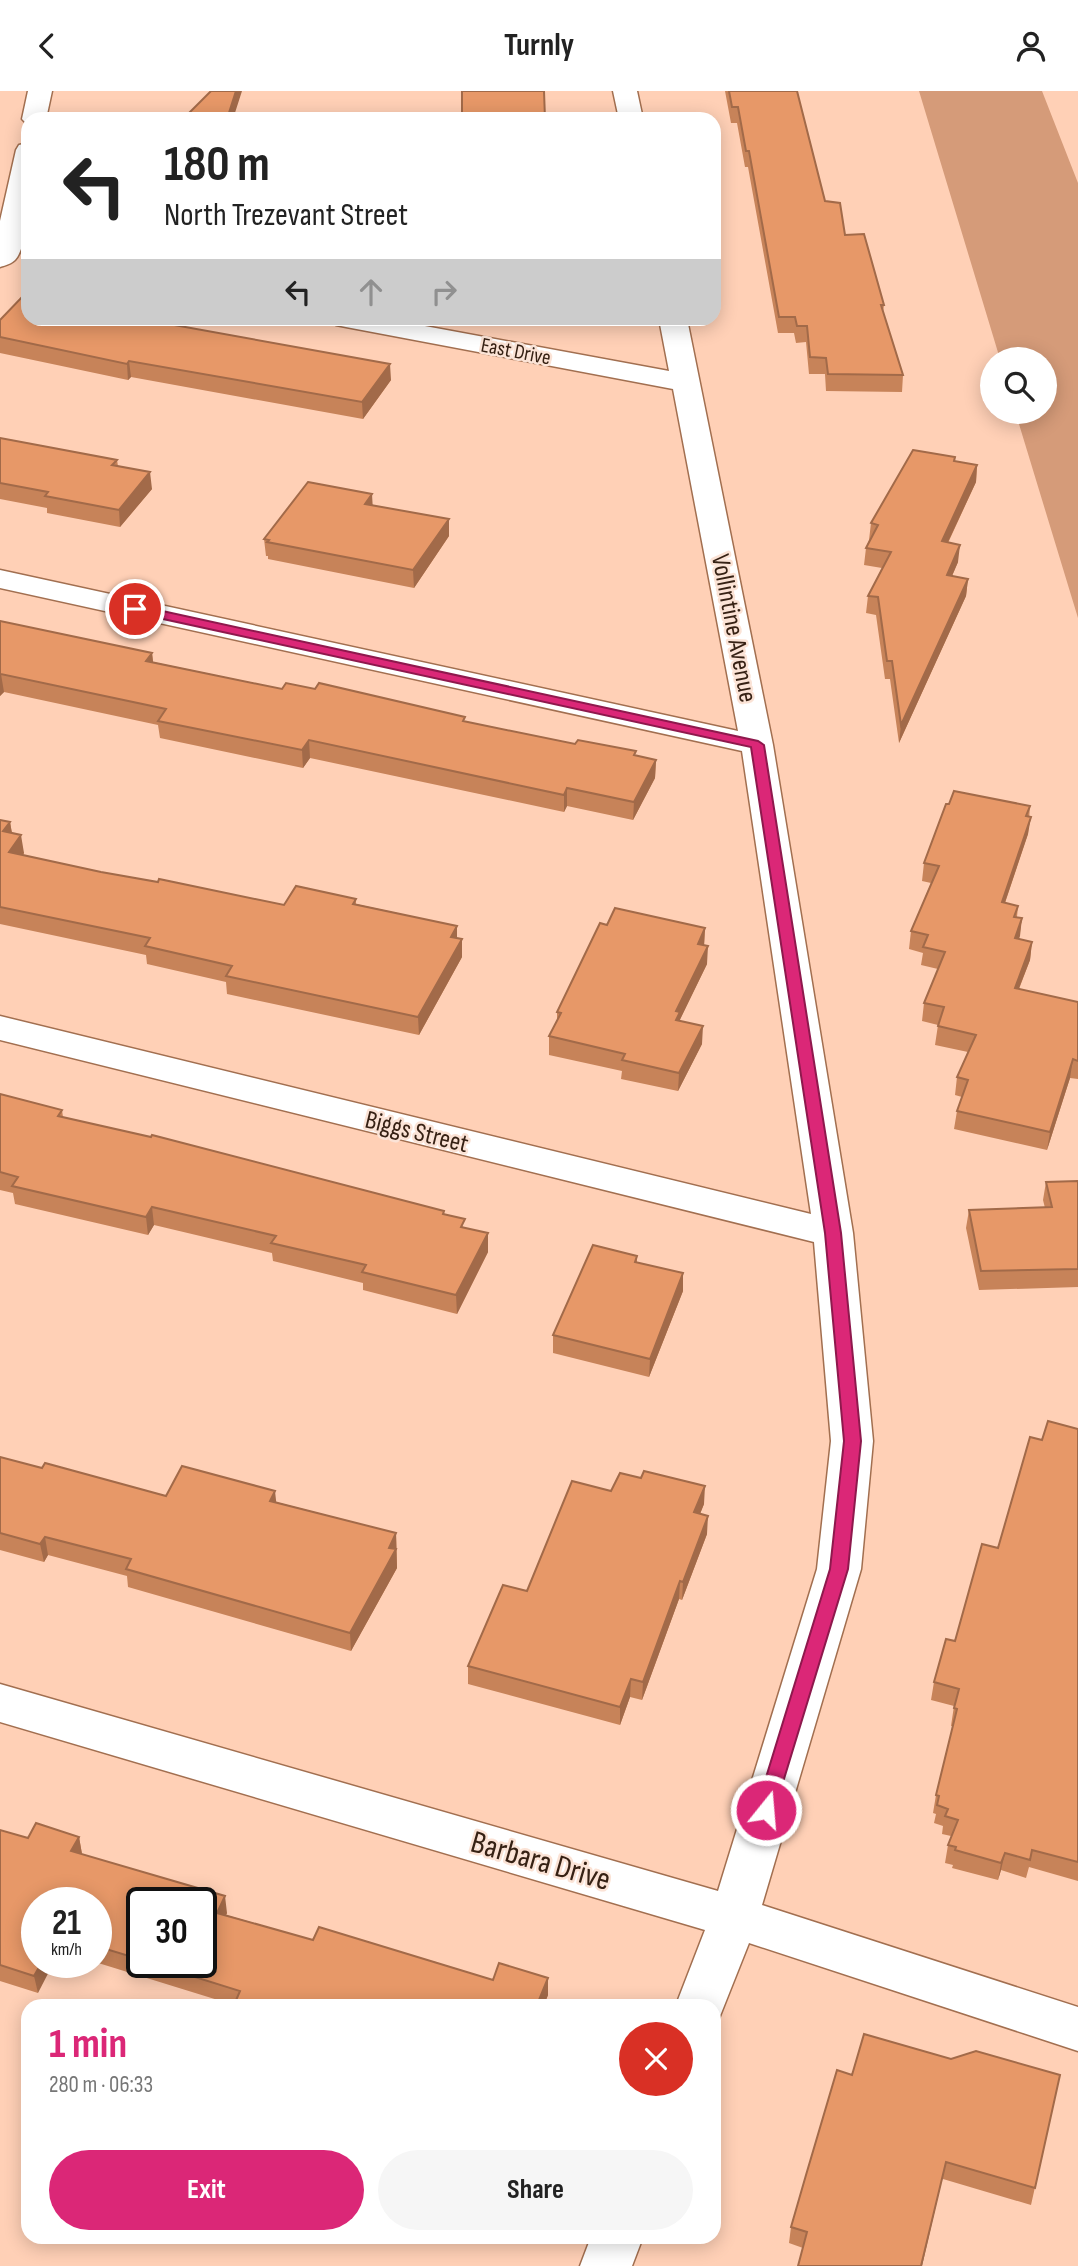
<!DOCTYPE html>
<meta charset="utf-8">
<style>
:root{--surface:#fff;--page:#f6f6f6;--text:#222;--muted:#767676;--accent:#db2777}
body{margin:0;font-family:"Sofia Sans Condensed",sans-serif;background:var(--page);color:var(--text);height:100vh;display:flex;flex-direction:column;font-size:26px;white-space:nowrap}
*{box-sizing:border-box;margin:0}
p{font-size:23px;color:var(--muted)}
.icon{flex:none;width:38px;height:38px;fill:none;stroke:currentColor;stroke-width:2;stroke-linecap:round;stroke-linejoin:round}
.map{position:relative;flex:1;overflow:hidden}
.side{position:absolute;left:21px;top:1908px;width:700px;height:245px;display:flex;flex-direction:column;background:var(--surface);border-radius:21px;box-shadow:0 4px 18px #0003}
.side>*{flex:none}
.top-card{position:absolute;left:21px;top:21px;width:700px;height:214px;border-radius:21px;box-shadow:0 4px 18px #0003;background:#fff;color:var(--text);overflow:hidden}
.tools{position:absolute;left:980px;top:256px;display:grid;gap:14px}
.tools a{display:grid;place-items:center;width:77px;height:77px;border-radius:50%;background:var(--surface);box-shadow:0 4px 18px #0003;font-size:35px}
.speed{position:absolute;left:21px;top:1796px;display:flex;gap:14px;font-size:35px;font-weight:700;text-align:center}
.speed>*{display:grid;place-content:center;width:91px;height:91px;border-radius:50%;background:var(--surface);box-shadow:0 4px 18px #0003;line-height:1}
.speed small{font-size:18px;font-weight:400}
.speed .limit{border:4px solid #111;border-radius:10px;background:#fff;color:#111}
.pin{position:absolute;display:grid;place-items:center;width:60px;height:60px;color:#fff;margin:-30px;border:4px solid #fff;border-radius:50%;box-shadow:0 2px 7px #0007}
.me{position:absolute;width:77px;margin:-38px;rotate:17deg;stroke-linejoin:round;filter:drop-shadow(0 0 5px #0008)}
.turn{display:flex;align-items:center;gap:24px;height:147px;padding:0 28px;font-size:32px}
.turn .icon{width:91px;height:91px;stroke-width:2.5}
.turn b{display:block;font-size:49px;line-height:60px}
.lanes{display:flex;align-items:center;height:66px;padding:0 28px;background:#0003;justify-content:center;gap:35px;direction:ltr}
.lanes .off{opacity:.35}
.round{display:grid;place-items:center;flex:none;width:74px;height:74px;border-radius:37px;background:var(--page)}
.headline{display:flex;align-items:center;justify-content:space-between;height:119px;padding:0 28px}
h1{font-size:42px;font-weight:700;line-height:52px;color:var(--accent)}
.button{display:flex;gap:14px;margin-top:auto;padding:14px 28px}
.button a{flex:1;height:80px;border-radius:42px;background:var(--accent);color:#fff;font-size:28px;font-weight:700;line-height:80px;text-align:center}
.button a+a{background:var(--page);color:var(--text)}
header{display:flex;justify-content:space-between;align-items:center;height:91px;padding:0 28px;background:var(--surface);font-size:32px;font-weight:700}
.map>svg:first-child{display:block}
</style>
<header><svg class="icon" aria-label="back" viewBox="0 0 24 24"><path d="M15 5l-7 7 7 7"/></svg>Turnly<svg class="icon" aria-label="person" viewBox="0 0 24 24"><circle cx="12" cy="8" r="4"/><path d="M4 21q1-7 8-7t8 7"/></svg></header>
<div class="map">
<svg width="1078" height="2175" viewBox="0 0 1078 2175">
<rect width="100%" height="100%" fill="#ffd0b6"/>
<!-- green -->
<path fill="#d59b79" d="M 919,0 L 1042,0 L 1078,92 L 1078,527 L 1015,320 L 1045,320 L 1045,268 L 1000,268 Z"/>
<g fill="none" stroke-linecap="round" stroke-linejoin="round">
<!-- minor casing -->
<g stroke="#a26f50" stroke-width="3">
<path id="minor" d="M 28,0 L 52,0 L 46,28 L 28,28 L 28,34 L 22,28 Z
M 613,0 L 637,0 L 643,28 L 619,28 Z
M 28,52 C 28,77 32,151 15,169 C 11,173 6,174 0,176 L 0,130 L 16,59 L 19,54 Z
M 332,228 L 387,228 L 669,280 L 659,228 L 687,228 L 773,654 L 853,1142 L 873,1350 L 861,1478 L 762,1814 L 1078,1916 L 1078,1960 L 749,1852 L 718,1930 L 714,1931 L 714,1914 L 676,1914 L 705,1839 L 0,1631 L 0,1593 L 718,1800 L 817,1478 L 831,1350 L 814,1151 L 0,949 L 0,925 L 811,1123 L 742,660 L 0,497 L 0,479 L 738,640 L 673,298 L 346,236 L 336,234 Z
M 591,2146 L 643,2146 L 632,2175 L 580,2175 Z"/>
</g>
<!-- minor -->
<use href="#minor" fill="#fff" fill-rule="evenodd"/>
</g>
<!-- wall -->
<path fill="#c78359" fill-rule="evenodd" d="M 725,0 L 797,0 L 825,110 L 845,144 L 884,214 L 883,221 L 903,284 L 902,301 L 826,300 L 825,283 L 809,283 L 806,251 L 796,252 L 794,242 L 778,242 L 748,76 L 745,76 L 737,32 L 731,32 Z
M 0,229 L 391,289 L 363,328 L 131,286 L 128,289 L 0,262 Z
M 0,347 L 117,369 L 118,375 L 152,398 L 120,436 L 47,422 L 47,417 L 0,408 Z
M 955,370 L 977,374 L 976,391 L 948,452 L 958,471 L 952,485 L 968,488 L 966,505 L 899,652 L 890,588 L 885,588 L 876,524 L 866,522 L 868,505 L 882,477 L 864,474 L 866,457 L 869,449 L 871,432 Z
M 373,414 L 449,445 L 414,497 L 268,468 L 268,465 L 266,465 L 264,448 Z
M 0,530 L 152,562 L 153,571 L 282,598 L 465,631 L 656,669 L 655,687 L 633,729 L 567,715 L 564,721 L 310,667 L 303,677 L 160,647 L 158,634 L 4,601 L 0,605 Z
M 1030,715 L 1028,743 L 1005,812 L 1018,815 L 1017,826 L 1022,827 L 1019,848 L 1032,851 L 1030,869 L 1019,898 L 1078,911 L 1078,988 L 1070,987 L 1047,1059 L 954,1038 L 957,1020 L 962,1006 L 955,1004 L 957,986 L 968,961 L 935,954 L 938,934 L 922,930 L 924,912 L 938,878 L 921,874 L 923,862 L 909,858 L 911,840 L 931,792 L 922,790 L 924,772 Z
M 0,729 L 10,731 L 12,742 L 24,762 L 23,764 L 101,781 L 284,814 L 356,808 L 356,813 L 457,835 L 457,847 L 462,866 L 419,944 L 227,903 L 226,891 L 147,873 L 146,864 L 0,833 Z
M 607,834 L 705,837 L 704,855 L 707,873 L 679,930 L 702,953 L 678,1000 L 621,988 L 622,980 L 549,964 L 549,945 L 557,930 L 557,921 Z
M 0,1003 L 62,1019 L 63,1026 L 445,1123 L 465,1137 L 488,1142 L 488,1161 L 457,1223 L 363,1199 L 363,1192 L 273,1170 L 272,1162 L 154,1134 L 148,1144 L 15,1113 L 13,1102 L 0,1099 Z
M 1078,1090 L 1078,1196 L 979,1199 L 966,1137 L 969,1119 L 1045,1117 L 1043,1109 L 1046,1091 Z
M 637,1165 L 637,1172 L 683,1182 L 683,1200 L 649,1286 L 553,1262 L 553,1244 Z
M 1078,1338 L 1078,1790 L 1029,1776 L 1026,1787 L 1001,1779 L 998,1789 L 952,1777 L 953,1774 L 945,1772 L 948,1754 L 951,1745 L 942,1743 L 943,1735 L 934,1732 L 936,1723 L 933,1722 L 936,1704 L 953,1635 L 951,1635 L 954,1615 L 931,1609 L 934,1591 L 955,1550 L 998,1457 L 1042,1349 Z
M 0,1366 L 42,1377 L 166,1405 L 276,1411 L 396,1442 L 397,1477 L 351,1560 L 128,1496 L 127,1485 L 48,1464 L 44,1471 L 0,1459 Z
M 611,1400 L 704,1413 L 700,1423 L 707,1443 L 682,1509 L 679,1508 L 642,1609 L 630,1606 L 620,1634 L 468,1593 L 468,1575 L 527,1500 Z
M 0,1739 L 28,1747 L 79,1746 L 82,1763 L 227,1822 L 226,1824 L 313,1849 L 493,1889 L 548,1887 L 548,1904 L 544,1914 L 234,1914 L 95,1871 L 96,1871 L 96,1811 L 37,1811 L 38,1902 L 0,1890 ZM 142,1811 L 201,1871 L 142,1871 Z
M 951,1968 L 1060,1984 L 1031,2114 L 943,2088 L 803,2157 L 789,2152 L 791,2136 L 852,1984 Z"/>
<!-- shaded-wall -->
<path fill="#a26a49" d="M 236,0 L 242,0 L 233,28 L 227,28 Z
M 129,270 L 131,286 L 128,289 L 127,273 Z
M 390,273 L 391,289 L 363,328 L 362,311 Z
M 977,374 L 976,391 L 940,468 L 942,450 Z
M 150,381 L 152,398 L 120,436 L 119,419 Z
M 372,403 L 373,420 L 365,413 Z
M 449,428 L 449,445 L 414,497 L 413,479 Z
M 960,454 L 958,471 L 945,501 L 947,484 Z
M 968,488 L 966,505 L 899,652 L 901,634 Z
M 152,562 L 154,579 L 146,570 Z
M 1,583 L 4,601 L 0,605 L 0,584 Z
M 309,649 L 310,667 L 303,677 L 302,659 Z
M 656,669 L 655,687 L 633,729 L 634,711 Z
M 567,697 L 567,715 L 564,721 L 564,704 Z
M 1031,726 L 1028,743 L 999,829 L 1002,811 Z
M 10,731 L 13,749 L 3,740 Z
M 21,744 L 24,762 L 12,779 L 9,761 Z
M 1022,827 L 1020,845 L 1012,865 L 1015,847 Z
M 457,835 L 457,853 L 451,846 Z
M 705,837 L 704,855 L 698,853 Z
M 462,848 L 462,866 L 419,944 L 418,926 Z
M 1032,851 L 1030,869 L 1012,915 L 1015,897 Z
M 708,855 L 707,873 L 676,937 L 676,920 Z
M 703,935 L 702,953 L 678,1000 L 679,982 Z
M 1073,968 L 1070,987 L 1047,1059 L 1050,1041 Z
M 152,1116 L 154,1134 L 148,1144 L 146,1126 Z
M 488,1142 L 488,1161 L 457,1223 L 456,1204 Z
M 683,1182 L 683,1200 L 649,1286 L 650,1268 Z
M 705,1395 L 704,1413 L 693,1440 L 694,1421 Z
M 275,1400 L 277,1418 L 270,1410 Z
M 708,1425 L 707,1443 L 682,1509 L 683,1491 Z
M 396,1442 L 397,1477 L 351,1560 L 350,1542 Z
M 45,1446 L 48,1464 L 44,1471 L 40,1453 Z
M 680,1490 L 679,1508 L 642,1609 L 643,1591 Z
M 631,1588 L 630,1606 L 620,1634 L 620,1616 Z
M 79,1746 L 82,1763 L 71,1760 Z
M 1005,1762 L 1001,1779 L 998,1789 L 1001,1772 Z
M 225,1805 L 227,1822 L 219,1839 L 217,1822 Z
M 42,1871 L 54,1871 L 38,1902 L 34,1885 Z
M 548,1887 L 548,1904 L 544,1914 L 537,1914 Z
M 946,2071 L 922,2175 L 921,2175 Z"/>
<!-- building -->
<path fill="#e79868" stroke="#a26a49" stroke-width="2" d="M 211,0 L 236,0 L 227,28 L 183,28 Z
M 462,0 L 544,0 L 545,28 L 462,28 Z
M 729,0 L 797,0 L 825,110 L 840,112 L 845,144 L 864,143 L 884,214 L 881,214 L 903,284 L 828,283 L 826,267 L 810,266 L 807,235 L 797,235 L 795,226 L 779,226 L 749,60 L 746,60 L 738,16 L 732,16 Z
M 22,206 L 28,207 L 28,228 L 141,228 L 390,273 L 362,311 L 129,270 L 127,273 L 0,246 L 0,229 Z
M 0,347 L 117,369 L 112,374 L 150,381 L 119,419 L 45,405 L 48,401 L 0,392 Z
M 913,359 L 955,366 L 954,370 L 977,374 L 942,450 L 960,454 L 947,484 L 968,488 L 901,634 L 892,570 L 887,570 L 878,506 L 868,505 L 891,461 L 866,457 L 878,434 L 871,432 Z
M 308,391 L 372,403 L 365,413 L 449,428 L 413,479 L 267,451 L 269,449 L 264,448 Z
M 0,530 L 152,562 L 146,570 L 282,598 L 286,592 L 315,598 L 319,592 L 465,626 L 463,630 L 575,653 L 578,649 L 636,660 L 634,664 L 656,669 L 634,711 L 567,697 L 564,704 L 309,649 L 302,659 L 158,630 L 166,618 L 1,583 L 0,584 Z
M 954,700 L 1030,715 L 1026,725 L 1031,726 L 1002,811 L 1018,815 L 1014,826 L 1022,827 L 1015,847 L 1032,851 L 1015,897 L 1078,911 L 1078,970 L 1073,968 L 1050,1041 L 957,1020 L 968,989 L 957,986 L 976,944 L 938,935 L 944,916 L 924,912 L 945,861 L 923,856 L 928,844 L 911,840 L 939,775 L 924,772 L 946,713 L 949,713 Z
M 0,729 L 10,731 L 3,740 L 21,744 L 9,761 L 101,781 L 158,791 L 159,788 L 284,814 L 296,795 L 356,808 L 353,813 L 457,835 L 451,846 L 462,848 L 418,926 L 226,885 L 232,875 L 145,855 L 150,847 L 0,816 Z
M 615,817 L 705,837 L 698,853 L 708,855 L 676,920 L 680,921 L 676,929 L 703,935 L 679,982 L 622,969 L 625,963 L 549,945 L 561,922 L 557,921 L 600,832 L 607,834 Z
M 0,1003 L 62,1019 L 58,1025 L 151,1046 L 152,1044 L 444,1120 L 443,1123 L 465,1128 L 461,1136 L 488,1142 L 456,1204 L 362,1181 L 366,1174 L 271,1152 L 276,1145 L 152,1116 L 146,1126 L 12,1095 L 18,1086 L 0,1081 Z
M 1078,1090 L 1078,1178 L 981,1180 L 969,1119 L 1052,1116 L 1046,1091 Z
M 593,1154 L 637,1165 L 635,1171 L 683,1182 L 650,1268 L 553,1244 Z
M 1048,1330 L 1078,1338 L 1078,1771 L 1032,1759 L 1030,1769 L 1005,1762 L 1001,1772 L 955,1759 L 956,1756 L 948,1754 L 958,1729 L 945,1725 L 948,1718 L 937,1714 L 939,1705 L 936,1704 L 957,1618 L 954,1617 L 959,1598 L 934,1591 L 946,1548 L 955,1550 L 982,1453 L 998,1457 L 1030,1346 L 1042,1349 Z
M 0,1366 L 42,1377 L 45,1372 L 166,1405 L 182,1375 L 275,1400 L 270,1410 L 396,1442 L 389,1457 L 396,1458 L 350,1542 L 126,1478 L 131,1468 L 45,1446 L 40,1453 L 0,1442 Z
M 644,1380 L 705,1395 L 694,1421 L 708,1425 L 683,1491 L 680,1490 L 643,1591 L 631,1588 L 620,1616 L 468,1575 L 503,1494 L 527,1500 L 572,1390 L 611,1400 L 620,1382 L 641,1387 Z
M 36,1732 L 79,1746 L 71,1760 L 225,1805 L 217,1822 L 313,1849 L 319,1836 L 493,1889 L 499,1872 L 548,1887 L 537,1914 L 234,1914 L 240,1900 L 147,1871 L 201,1871 L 201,1811 L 142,1811 L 142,1869 L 96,1855 L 96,1811 L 37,1811 L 37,1871 L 42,1871 L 34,1885 L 0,1874 L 0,1739 L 28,1747 Z
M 864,1943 L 951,1968 L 976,1960 L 1060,1984 L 1035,2097 L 946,2071 L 921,2175 L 798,2175 L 807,2141 L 791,2136 L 806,2084 L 837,1979 L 852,1984 Z"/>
<!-- route -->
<path fill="#db2777" stroke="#8e194d" stroke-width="2" d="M 135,514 L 758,650 L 764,654 L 841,1142 L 861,1350 L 848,1478 L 773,1724 L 766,1727 L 759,1724 L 756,1719 L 830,1478 L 844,1350 L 825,1142 L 751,656 L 131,521 L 129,518 Z"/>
<g text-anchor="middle" stroke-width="5" stroke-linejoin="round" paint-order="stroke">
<!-- far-street labels -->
<g font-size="21" fill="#362114" stroke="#fbe3d6">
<text transform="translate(516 260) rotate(11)" y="7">East Drive</text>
</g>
<!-- street labels -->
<g font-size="26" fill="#362114" stroke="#fbe3d6">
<text transform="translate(735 537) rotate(79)" y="9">Vollintine Avenue</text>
<text transform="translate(417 1040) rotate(14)" y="9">Biggs Street</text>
</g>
<!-- near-street labels -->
<g font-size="32" fill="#362114" stroke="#fbe3d6">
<text transform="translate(541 1769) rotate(16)" y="11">Barbara Drive</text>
</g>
</g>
</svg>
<div class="tools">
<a><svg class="icon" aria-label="search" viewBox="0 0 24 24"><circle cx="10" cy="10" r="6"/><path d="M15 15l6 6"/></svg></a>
</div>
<div class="speed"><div>21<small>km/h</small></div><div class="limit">30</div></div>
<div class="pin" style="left:135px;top:518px;background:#d93025"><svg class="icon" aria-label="arrive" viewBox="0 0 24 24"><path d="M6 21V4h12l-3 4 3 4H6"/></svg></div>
<svg class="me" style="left:766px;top:1719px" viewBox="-20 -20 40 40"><circle r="17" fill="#db2777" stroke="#fff" stroke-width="3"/><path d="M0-11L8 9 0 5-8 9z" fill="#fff"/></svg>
<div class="top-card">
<div class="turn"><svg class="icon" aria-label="left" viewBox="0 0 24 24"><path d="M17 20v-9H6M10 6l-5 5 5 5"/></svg><div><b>180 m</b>North Trezevant Street</div></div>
<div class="lanes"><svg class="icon" aria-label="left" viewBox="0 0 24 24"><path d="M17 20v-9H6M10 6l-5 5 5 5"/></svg><svg class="icon off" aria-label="ahead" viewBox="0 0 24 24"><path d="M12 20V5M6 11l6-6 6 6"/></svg><svg class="icon off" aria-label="right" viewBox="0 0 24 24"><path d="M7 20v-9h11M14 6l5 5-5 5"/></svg></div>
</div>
<section class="side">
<div class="headline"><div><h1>1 min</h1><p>280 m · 06:33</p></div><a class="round" style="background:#d93025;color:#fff"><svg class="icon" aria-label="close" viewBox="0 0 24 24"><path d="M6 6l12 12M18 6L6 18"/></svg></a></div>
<div class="button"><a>Exit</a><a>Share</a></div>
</section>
</div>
